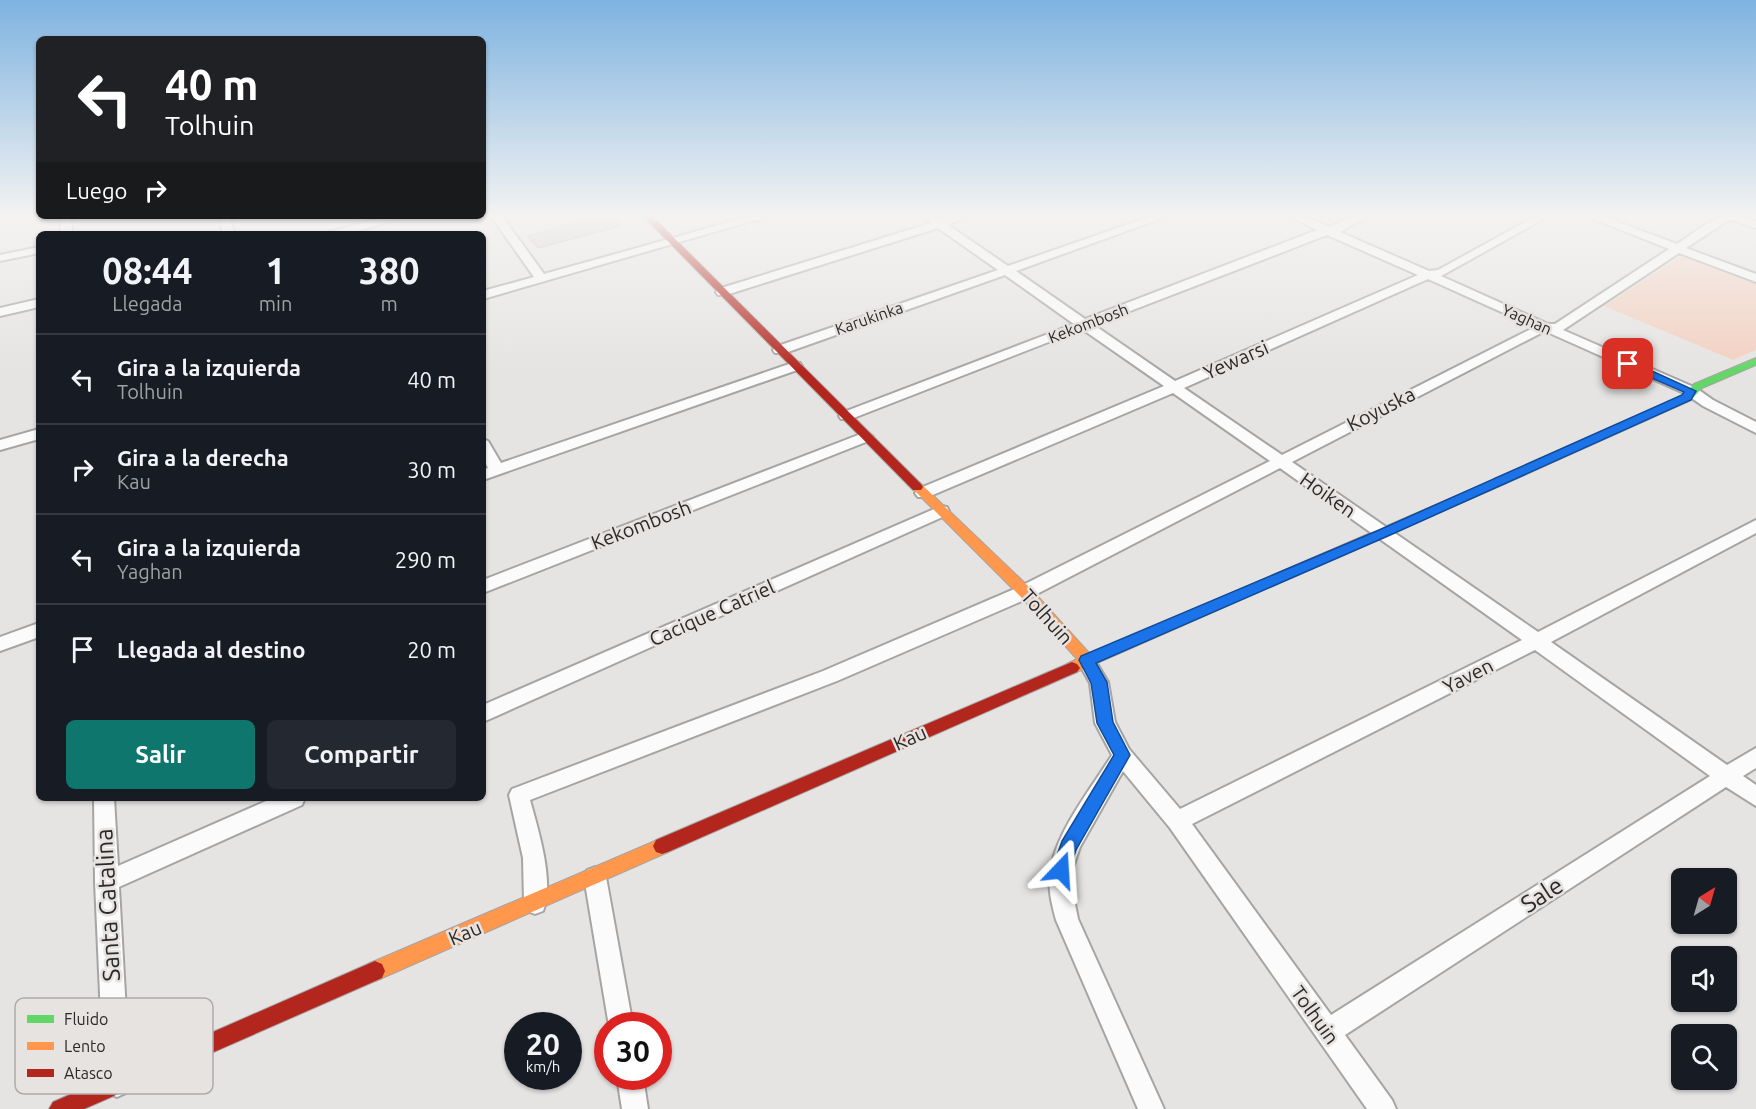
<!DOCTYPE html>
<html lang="es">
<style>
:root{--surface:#171b24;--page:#242831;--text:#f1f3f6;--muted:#9ea1a6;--line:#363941;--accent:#0f766e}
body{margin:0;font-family:Ubuntu,sans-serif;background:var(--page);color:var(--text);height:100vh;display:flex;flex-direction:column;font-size:22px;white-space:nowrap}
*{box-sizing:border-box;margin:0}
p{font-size:20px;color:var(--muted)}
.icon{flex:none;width:33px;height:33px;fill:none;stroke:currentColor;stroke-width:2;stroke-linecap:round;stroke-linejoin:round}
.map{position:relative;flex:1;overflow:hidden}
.drawer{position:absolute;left:36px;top:231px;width:450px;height:570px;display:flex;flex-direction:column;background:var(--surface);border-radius:9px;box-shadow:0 2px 4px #0004}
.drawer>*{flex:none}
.banner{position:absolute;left:36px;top:36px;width:450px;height:183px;border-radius:9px;box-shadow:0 2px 4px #0004;background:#202124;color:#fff;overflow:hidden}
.needle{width:39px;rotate:37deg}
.tools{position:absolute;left:1671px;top:868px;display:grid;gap:12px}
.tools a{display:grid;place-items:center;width:66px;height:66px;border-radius:9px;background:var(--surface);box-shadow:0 2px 4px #0004;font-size:30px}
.speed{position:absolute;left:504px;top:1012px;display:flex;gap:12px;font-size:30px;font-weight:700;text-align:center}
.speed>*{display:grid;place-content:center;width:78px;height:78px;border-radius:50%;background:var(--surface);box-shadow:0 2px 4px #0004;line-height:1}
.speed small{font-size:15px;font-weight:400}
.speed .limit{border:9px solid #d22;background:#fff;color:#111}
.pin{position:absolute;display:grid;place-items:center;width:51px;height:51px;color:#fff;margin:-26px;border-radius:12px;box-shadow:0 3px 9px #0006}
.me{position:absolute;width:66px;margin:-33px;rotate:20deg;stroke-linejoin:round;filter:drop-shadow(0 0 4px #0008)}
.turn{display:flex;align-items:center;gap:21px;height:126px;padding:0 30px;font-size:27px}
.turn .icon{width:78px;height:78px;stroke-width:2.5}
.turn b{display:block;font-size:42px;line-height:51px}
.then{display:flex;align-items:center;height:57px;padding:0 30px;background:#0003;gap:12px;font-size:22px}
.eta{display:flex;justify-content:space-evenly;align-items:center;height:102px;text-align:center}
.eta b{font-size:36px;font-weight:600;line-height:42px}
.cta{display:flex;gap:12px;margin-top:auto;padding:12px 30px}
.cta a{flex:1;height:69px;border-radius:9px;background:var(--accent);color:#fff;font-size:24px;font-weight:600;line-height:69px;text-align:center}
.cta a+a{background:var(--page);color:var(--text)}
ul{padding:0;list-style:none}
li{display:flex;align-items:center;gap:18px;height:90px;padding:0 30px;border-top:2px solid var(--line)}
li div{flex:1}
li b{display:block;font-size:22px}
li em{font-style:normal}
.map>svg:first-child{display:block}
</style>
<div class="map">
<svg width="1756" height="1109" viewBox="0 0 1756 1109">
<rect width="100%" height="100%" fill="#e6e4e2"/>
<!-- green -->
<path fill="#f2d0c0" d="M 1681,256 L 1692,257 L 1756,281 L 1756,350 L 1733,360 L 1604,306 Z"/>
<!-- building -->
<path fill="#d4c4c8" stroke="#b9b7b7" stroke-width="1.5" d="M 602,216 L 612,216 L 621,226 L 538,248 L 528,236 Z"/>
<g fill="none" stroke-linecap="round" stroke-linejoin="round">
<!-- street casing -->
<g stroke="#a6a5a4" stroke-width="4">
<path id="street" d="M 60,216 L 70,216 L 73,234 L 61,234 Z
M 219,216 L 229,216 L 235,234 L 223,234 Z
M 389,216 L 408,216 L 346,234 L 327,234 L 329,232 Z
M 491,216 L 502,216 L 544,274 L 751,216 L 769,216 L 483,299 L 483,291 L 534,277 Z
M 923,216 L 936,216 L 941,220 L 952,216 L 969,216 L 948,225 L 1008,266 L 1152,216 L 1168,216 L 1016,271 L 1085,319 L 1317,230 L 1289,216 L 1304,216 L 1329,227 L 1354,216 L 1368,216 L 1340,232 L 1429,271 L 1438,270 L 1536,216 L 1549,216 L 1441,276 L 1548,324 L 1555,324 L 1669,249 L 1586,216 L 1602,216 L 1677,244 C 1706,225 1719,208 1756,221 L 1756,228 L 1730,219 L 1686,248 L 1756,274 L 1756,282 L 1679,253 L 1563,330 L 1696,388 L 1713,400 L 1756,422 L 1756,433 L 1703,406 L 1686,394 L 1545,331 L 1292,462 L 1538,632 L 1756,520 L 1756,533 L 1551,642 L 1727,765 L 1756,748 L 1756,768 L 1743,776 L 1756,785 L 1756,806 L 1726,787 L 1345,1035 L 1392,1100 L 1396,1109 L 1367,1109 L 1170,828 L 1123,771 L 1080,847 L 1072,870 L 1072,889 L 1078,919 L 1164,1109 L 1138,1109 L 1056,920 C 1052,905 1048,890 1050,874 C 1054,834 1091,789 1112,755 L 1095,723 L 1090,683 L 1077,660 L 1080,655 L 1086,653 L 1092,655 L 1108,682 L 1115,722 L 1129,749 L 1180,809 L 1522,640 L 1280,468 L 1031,597 L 837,681 L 530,800 C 538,829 555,883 543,911 L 535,914 L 527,911 L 524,903 L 523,858 L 509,795 L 512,789 L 823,671 L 1019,587 L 1270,461 L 1173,393 L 928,497 L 918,497 L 915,493 L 918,489 L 1164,386 L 1082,329 L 851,419 L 841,419 L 839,416 L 841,413 L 1074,324 L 1005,275 L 785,353 L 775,353 L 773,350 L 775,347 L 998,270 L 938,228 L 726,295 L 718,295 L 716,292 L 718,289 L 931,223 ZM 1327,235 L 1418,275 L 1175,381 L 1094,325 ZM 1428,279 L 1535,327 L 1282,455 L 1184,388 ZM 1535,650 L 1710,776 L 1331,1015 L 1192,824 Z
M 39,247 L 39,253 L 0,261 L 0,255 Z
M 39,299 L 39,307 L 0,316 L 0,308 Z
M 795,362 L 800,363 L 802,366 L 800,369 L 483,480 L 483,470 L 488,468 L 483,458 L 483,439 L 488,441 L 501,463 Z
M 39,429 L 39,439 L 0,450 L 0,440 Z
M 866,432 L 873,437 L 871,440 L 483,593 L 483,580 Z
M 941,506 L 947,507 L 949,511 L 947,515 L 483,722 L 483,705 Z
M 39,623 L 39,637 L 0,651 L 0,637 Z
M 94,798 L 114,798 L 118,866 L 273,798 L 305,798 L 302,805 L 119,887 L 130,1084 L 126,1093 L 117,1097 L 108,1093 L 104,1084 L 95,882 Z
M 595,867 L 603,870 L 606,877 L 633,1026 L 609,1026 L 584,877 L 587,870 Z
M 617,1077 L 643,1077 L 648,1109 L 622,1109 Z"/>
</g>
<!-- fast casing -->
<g stroke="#a6a5a4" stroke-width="2">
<path id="fast" d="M 1756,358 L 1756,365 L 1702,388 L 1691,400 L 1502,485 L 1494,485 L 1492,482 L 1494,479 L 1683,396 L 1694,384 Z"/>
</g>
<!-- slow casing -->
<g stroke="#a6a5a4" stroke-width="2">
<path id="slow" d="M 1498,478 L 1504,482 L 1502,485 L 1072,674 L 1067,672 L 1064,668 L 1067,664 L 1077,659 L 1020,596 L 911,487 L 913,484 L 921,484 L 1030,588 L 1090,654 Z
M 662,838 L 668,840 L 671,846 L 668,852 L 382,978 L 375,981 L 368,978 L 365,971 L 368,964 Z"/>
</g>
<!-- jam casing -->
<g stroke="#a6a5a4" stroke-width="2">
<path id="jam" d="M 643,216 L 652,216 L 921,484 L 923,487 L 921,490 L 913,490 Z
M 1072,662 L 1077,664 L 1080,668 L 1077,672 L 668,852 L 662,854 L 656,852 L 653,846 L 656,840 Z
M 375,961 L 382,964 L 385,971 L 382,978 L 84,1109 L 49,1109 L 53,1102 Z"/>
</g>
<!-- street -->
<use href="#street" fill="#fbfbfb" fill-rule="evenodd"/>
<!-- fast -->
<use href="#fast" fill="#63d668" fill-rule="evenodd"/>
<!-- slow -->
<use href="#slow" fill="#ff974d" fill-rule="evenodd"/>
<!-- jam -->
<use href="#jam" fill="#b3261e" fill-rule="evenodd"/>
</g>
<!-- sky -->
<linearGradient id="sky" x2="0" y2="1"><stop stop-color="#7eb3e0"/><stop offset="0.58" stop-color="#f4f3f2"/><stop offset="1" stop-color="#f4f3f2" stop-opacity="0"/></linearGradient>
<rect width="1756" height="372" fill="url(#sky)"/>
<!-- route -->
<path fill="#1a73e8" stroke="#114b97" stroke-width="1.5" d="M 1628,360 L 1696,391 L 1691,400 L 1388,536 L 1096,663 L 1107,682 L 1113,722 L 1130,755 L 1076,850 L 1067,876 L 1061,879 L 1054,876 L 1052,870 L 1062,841 L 1114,755 L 1097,723 L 1091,683 L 1079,660 L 1081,656 L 1379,530 L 1682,395 L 1684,392 L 1624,366 L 1624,361 Z"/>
<g text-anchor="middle" stroke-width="5" stroke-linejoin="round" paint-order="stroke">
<!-- far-street labels -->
<g font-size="16" fill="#2b2929" stroke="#e7e3e1">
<text transform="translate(869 318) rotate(-19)" y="6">Karukinka</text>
<text transform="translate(1527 319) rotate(24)" y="6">Yaghan</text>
<text transform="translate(1088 323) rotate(-21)" y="6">Kekombosh</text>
</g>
<!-- street labels -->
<g font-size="20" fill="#2b2929" stroke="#e7e3e1">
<text transform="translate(1236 360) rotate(-24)" y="7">Yewarsi</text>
<text transform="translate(1381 409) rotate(-27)" y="7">Koyuska</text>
<text transform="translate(1328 495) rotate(35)" y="7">Hoiken</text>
<text transform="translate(641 525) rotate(-21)" y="7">Kekombosh</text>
<text transform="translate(712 613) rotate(-24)" y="7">Cacique Catriel</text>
<text transform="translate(1047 617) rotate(48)" y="7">Tolhuin</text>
<text transform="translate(1468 676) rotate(-27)" y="7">Yaven</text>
<text transform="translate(910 738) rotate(-24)" y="7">Kau</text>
<text transform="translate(465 933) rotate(-23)" y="7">Kau</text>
<text transform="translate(1315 1015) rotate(54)" y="7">Tolhuin</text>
</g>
<!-- near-street labels -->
<g font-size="24" fill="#2b2929" stroke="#e7e3e1">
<text transform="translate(1542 895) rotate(-33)" y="8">Sale</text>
<text transform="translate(108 905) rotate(-93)" y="8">Santa Catalina</text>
</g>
</g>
<!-- legend -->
<rect x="15" y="998" width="198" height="96" rx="9" fill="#e7e3e1" stroke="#afabaa" stroke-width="1.5"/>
<rect x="27" y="1015" width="27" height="8" fill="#63d668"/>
<rect x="27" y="1042" width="27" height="8" fill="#ff974d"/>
<rect x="27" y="1069" width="27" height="8" fill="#b3261e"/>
<g font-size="16" fill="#2b2929">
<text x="64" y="1025">Fluido</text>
<text x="64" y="1052">Lento</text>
<text x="64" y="1079">Atasco</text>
</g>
</svg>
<div class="tools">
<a><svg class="needle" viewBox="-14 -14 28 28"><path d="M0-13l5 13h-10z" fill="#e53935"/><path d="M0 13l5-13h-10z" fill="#9ea1a6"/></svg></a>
<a><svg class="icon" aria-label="sound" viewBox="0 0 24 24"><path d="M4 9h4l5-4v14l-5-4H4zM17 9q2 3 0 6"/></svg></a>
<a><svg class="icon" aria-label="search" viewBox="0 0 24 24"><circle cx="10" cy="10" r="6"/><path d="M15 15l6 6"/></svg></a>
</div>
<div class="speed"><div>20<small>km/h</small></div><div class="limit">30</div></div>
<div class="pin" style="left:1628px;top:364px;background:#d93025"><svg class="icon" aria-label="arrive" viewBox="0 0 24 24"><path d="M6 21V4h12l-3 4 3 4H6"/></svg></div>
<svg class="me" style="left:1061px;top:870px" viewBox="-20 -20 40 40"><path d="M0-17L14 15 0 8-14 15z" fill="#1a73e8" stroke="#fff" stroke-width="4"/></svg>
<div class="banner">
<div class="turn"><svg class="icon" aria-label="left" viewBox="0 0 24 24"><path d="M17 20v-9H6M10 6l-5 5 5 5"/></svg><div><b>40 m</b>Tolhuin</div></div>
<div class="then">Luego<svg class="icon" aria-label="right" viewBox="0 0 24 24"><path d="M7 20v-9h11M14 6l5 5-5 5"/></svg></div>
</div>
<section class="drawer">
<div class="eta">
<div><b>08:44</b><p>Llegada</p></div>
<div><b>1</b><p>min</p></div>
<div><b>380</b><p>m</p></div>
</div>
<ul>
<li><svg class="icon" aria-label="left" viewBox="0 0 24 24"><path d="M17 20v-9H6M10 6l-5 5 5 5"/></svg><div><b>Gira a la izquierda</b><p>Tolhuin</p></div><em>40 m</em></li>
<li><svg class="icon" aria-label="right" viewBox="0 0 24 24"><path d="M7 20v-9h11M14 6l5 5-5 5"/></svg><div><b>Gira a la derecha</b><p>Kau</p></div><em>30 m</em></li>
<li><svg class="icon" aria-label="left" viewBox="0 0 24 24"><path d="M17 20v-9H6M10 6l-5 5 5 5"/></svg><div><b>Gira a la izquierda</b><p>Yaghan</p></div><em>290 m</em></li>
<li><svg class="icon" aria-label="arrive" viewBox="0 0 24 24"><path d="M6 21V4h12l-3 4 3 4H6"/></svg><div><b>Llegada al destino</b></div><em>20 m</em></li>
</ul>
<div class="cta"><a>Salir</a><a>Compartir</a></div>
</section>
</div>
